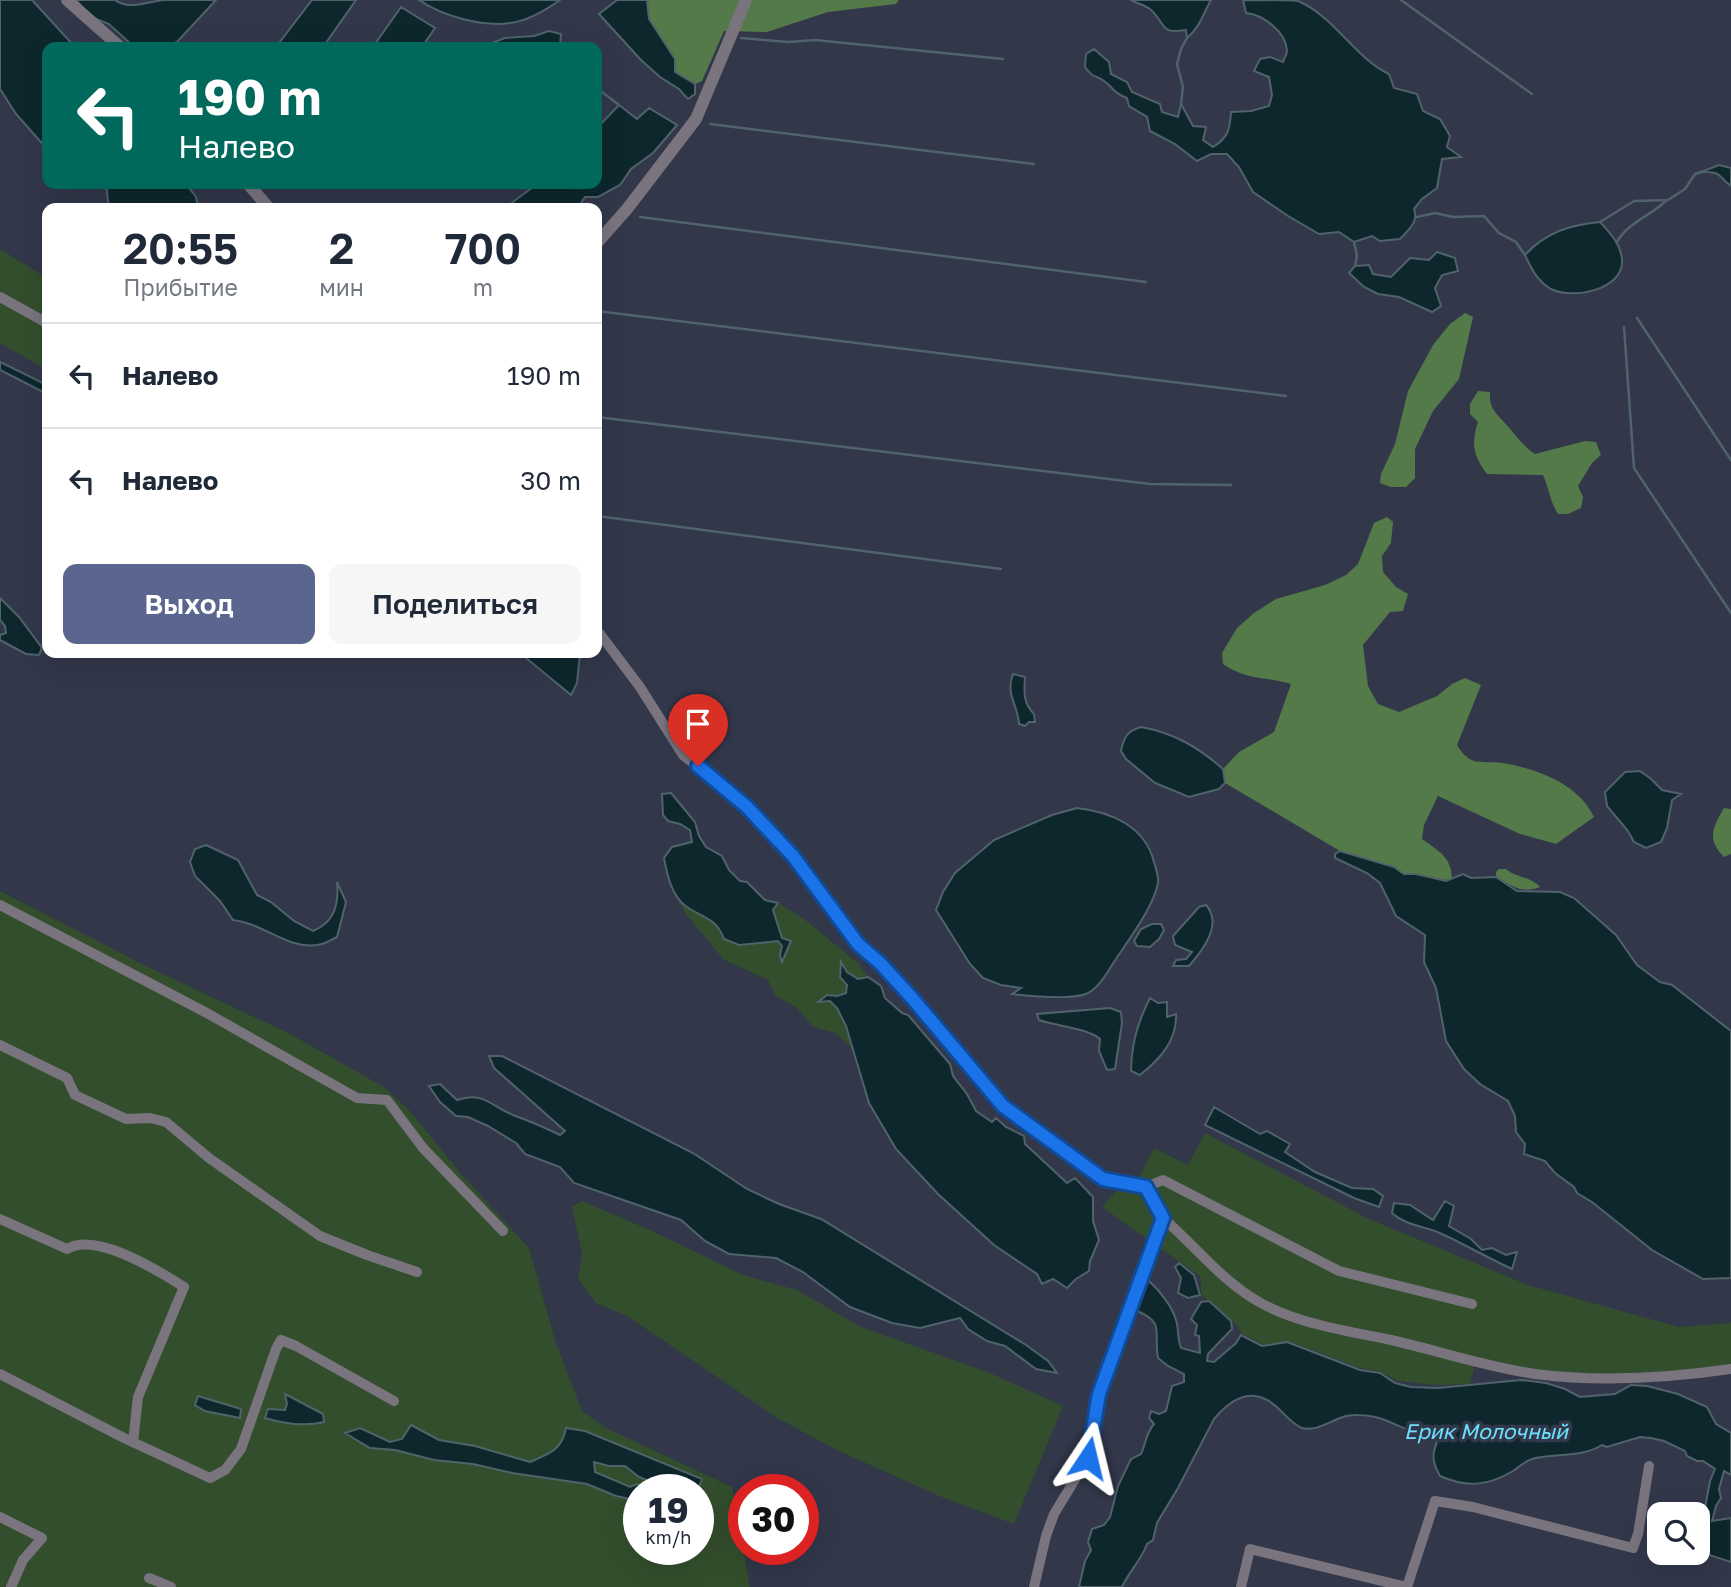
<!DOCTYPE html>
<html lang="ru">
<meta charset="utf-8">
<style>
:root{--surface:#fff;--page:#f6f6f7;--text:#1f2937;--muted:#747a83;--line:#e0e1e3;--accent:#5b6690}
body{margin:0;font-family:"Golos Text",sans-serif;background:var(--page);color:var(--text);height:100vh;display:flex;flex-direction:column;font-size:26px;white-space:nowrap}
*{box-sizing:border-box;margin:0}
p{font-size:23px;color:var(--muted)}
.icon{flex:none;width:38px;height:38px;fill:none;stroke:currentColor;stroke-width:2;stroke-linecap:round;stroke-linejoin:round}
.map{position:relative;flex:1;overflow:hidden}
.details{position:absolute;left:42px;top:203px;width:560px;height:455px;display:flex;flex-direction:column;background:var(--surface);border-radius:14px;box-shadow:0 7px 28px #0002}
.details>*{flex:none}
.top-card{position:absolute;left:42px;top:42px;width:560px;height:147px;border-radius:14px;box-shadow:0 7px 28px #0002;background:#00695c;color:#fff;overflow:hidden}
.controls{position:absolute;left:1647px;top:1502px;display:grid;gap:14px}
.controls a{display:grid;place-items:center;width:63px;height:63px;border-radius:14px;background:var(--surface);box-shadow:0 7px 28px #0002;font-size:35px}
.speed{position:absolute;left:623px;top:1474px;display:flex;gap:14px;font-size:35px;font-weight:700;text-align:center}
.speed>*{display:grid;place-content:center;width:91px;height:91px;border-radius:50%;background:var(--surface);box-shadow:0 7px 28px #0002;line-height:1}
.speed small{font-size:18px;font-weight:400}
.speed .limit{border:10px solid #d22;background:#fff;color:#111}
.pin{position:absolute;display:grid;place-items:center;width:60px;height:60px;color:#fff;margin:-72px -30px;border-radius:50% 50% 50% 0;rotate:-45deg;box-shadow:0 0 7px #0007}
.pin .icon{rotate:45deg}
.me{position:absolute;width:77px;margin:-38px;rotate:10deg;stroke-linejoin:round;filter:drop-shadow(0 0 5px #0008)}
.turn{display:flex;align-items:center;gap:24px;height:147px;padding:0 21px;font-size:32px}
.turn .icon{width:91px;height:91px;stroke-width:2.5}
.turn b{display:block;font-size:49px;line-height:60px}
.eta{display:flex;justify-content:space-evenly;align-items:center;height:119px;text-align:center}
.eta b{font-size:42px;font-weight:600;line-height:49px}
.cta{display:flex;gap:14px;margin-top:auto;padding:14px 21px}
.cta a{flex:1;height:80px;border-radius:14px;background:var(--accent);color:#fff;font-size:28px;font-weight:600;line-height:80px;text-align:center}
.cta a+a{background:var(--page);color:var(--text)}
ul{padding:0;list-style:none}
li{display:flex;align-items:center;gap:21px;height:105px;padding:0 21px;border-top:2px solid var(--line)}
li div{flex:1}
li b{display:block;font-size:26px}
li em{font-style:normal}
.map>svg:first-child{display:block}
</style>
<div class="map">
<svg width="1731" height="1587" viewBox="0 0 1731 1587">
<rect width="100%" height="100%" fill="#32374a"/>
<!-- green -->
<path fill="#334e2d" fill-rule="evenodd" d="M 0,249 L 47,278 L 47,370 L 0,343 Z
M 0,891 L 146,966 L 290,1034 L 384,1087 L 408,1109 L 463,1176 L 529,1248 L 556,1343 L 582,1411 L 606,1428 L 732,1487 L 750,1587 L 0,1587 ZM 639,1489 L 698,1489 L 698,1549 L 639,1549 Z
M 675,895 L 686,907 L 704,915 L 739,945 L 778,941 L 782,946 L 780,955 L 790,942 C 777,935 776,924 773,910 L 778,903 L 804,919 L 858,963 L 868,977 L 858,979 L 846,972 L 842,964 L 847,985 L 846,993 L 837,996 L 827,995 L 820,1002 L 830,1001 L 837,1008 L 854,1050 L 835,1033 L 813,1027 L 797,1008 L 775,995 L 768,980 L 723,959 L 686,914 Z
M 1205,1133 L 1369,1219 L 1528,1285 L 1679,1327 L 1731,1323 L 1731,1368 L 1572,1376 L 1476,1361 L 1470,1384 L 1435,1385 L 1397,1381 L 1379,1371 L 1360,1368 L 1291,1342 L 1262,1344 L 1241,1333 L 1238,1326 L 1202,1295 L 1200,1276 L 1102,1207 L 1117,1190 L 1132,1191 L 1154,1148 L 1188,1165 Z
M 582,1201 L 650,1230 L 743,1275 L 797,1290 L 861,1327 L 990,1373 L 1063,1406 L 1014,1524 L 939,1496 L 837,1450 L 779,1419 L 627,1316 L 596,1303 L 578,1279 L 582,1253 L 572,1207 Z"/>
<!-- forest -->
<path fill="#547a4a" d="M 647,0 L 899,0 L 896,4 L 828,12 L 767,32 L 724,31 L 702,81 L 695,84 L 675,73 L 648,19 Z
M 1465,313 L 1473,317 L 1459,379 L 1433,411 L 1415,449 L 1415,478 L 1406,487 L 1391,487 L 1380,483 L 1381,474 L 1395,444 L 1408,391 L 1433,345 L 1450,324 Z
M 1478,391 L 1490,392 C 1488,411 1501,417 1511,430 C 1519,440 1525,447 1535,454 L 1585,441 L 1596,442 L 1601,455 L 1592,463 L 1578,486 L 1583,497 L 1581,508 L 1568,514 L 1558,514 C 1550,502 1549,488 1543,475 L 1487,474 C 1473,456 1471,443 1478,422 L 1470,414 L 1470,404 Z
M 1387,517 L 1393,522 L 1391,543 L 1382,556 L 1383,572 L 1396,587 L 1408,594 L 1403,611 L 1390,612 L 1363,645 L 1368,686 L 1378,704 L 1399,712 L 1437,696 L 1452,684 L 1465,678 L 1481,685 L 1457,745 C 1471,768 1481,760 1503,763 C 1537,769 1579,784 1594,817 L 1556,844 L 1520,834 L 1438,796 L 1424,825 L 1422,839 C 1440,852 1452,857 1452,881 L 1416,874 L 1404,874 L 1393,867 L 1340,851 L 1225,783 L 1223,769 L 1239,752 L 1274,732 L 1291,684 C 1265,676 1248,681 1223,664 L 1222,653 L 1237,628 L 1254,613 L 1276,599 L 1325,585 L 1346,575 L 1358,564 L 1374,523 Z
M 1724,808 L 1731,809 L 1731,854 L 1724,857 C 1706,839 1713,827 1724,808 Z
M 1499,869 L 1506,869 C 1516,878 1530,876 1540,887 C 1521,894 1512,886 1496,876 L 1496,872 Z"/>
<!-- water -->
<path fill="#0d272d" stroke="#50636b" stroke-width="2" d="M 0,0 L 32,0 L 75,47 L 47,47 L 47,149 L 16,114 L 0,89 Z
M 76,0 L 115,0 C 129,11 148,1 165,0 C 182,0 199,0 216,0 L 177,42 L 164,47 L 134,47 L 109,24 L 91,17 Z
M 312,0 L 356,0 L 323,47 L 276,47 Z
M 419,0 L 560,0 C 546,10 528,21 510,23 C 482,27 442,16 419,0 Z
M 617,0 L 647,0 L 649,19 L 675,59 L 675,72 L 695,84 L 695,94 L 688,99 L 679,89 L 660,77 L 641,60 L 599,14 Z
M 1131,0 L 1211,0 C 1203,14 1200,27 1187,38 L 1186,30 C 1159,35 1166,23 1151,10 C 1146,5 1137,4 1131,0 Z
M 1243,0 C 1256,0 1287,0 1298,1 C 1334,16 1355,58 1389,74 L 1394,88 L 1417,94 L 1423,111 L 1440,119 L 1450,136 L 1447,147 L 1461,157 L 1442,159 L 1437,188 L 1422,199 L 1414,209 C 1419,222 1409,229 1400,239 L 1380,241 L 1372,236 L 1354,242 L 1339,232 L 1319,234 L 1288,216 L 1253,192 L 1239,167 L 1227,154 L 1211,154 L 1197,161 L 1175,144 L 1150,131 L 1147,117 L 1129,106 L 1127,98 C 1113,93 1114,88 1104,81 C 1094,74 1094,79 1085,67 L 1086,54 L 1094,49 L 1109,62 L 1111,74 L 1127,82 L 1132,92 L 1160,104 L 1162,112 L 1178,117 L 1181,104 L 1193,126 L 1206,127 L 1203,140 L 1213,147 C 1228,138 1230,129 1231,112 L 1251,111 L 1269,106 L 1272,95 L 1269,77 L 1254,71 L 1260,59 L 1270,57 L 1283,62 C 1284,58 1287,55 1287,51 C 1286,31 1263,15 1246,13 Z
M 401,7 L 435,28 L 422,47 L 373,47 Z
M 549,31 L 561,34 L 560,47 L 481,47 L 505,38 L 534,36 Z
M 619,105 L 637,119 L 649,108 L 677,125 L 653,153 L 631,169 L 620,185 L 598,197 L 585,197 L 581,203 L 582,208 L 505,208 L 537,184 L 597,184 L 597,128 Z
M 1719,165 L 1731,168 L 1731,186 C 1716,175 1724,172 1701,172 Z
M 99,184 L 186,184 L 196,197 L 198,208 L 112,208 L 108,202 L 107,190 Z
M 1600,222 C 1610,233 1621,244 1622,260 C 1624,290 1572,300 1551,289 C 1537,281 1531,268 1525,255 C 1546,232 1570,225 1600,222 Z
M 1437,252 L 1455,258 L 1458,271 L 1442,275 L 1435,288 L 1441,306 L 1432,312 L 1399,297 L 1378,294 L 1364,287 L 1349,273 L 1355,266 L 1369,265 L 1373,274 L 1391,277 L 1410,258 L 1429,260 Z
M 0,362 L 47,385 L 47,394 L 0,370 Z
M 0,598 L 19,617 L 42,648 L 39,655 L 26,654 L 0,640 L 0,635 L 6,633 L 5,626 L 0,620 Z
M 520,653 L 580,653 L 577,683 L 571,695 Z
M 1013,674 L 1025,677 C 1024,692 1023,703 1034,714 L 1035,722 L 1029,722 L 1025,726 L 1019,724 C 1018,705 1005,694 1013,674 Z
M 1141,727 C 1174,733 1198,747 1223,769 L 1225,783 L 1219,789 L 1189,797 L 1155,783 L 1126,759 L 1121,751 C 1124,737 1127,731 1141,727 Z
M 1640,771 L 1651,779 L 1662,790 L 1681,794 L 1672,800 L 1667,828 L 1661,842 L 1646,848 L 1634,842 L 1628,831 L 1607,806 L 1605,792 L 1625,772 Z
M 671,793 L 695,822 L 699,836 L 706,847 L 722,856 L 729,870 L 740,881 L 747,882 L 765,900 L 778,903 L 773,910 L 782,938 L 791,941 L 782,962 L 780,955 L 782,946 L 778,941 L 739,945 L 724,939 C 716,918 705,919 687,907 C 672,897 667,875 664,858 L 672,847 L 692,842 L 690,830 L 680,824 L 668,821 L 663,815 L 662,794 Z
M 1077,808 C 1111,812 1145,826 1154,862 C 1156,869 1159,877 1158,883 C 1154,905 1132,935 1120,953 C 1111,965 1100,989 1086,994 C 1069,1000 1030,996 1012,994 L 1021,988 L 1001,985 L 983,978 L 970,964 L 936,910 L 943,892 L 955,873 L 994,840 L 1052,815 Z
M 206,845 L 238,860 L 257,895 L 271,902 L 294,921 L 313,931 C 335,922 339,904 337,882 L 346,902 L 337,937 C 331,940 323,945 317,945 C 286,949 263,923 233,920 L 220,901 L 195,876 L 190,862 L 195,849 Z
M 1340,851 L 1394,867 L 1404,874 L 1416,874 L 1446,881 L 1463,874 L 1471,878 L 1496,877 L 1517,891 L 1560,892 L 1574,898 L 1616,935 L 1637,965 L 1660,982 L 1672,985 L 1731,1031 L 1731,1278 L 1703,1279 L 1652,1250 L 1592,1202 L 1577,1193 L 1574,1187 L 1555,1173 L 1545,1161 L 1524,1154 L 1525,1144 L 1516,1132 L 1515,1116 L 1508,1101 L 1480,1084 L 1464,1069 L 1446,1041 L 1436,988 L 1424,962 L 1425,935 L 1396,916 L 1380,883 L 1367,873 L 1335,858 L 1335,854 Z
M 1206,905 C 1223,924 1203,950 1189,966 L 1173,966 L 1176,960 L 1186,959 L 1192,952 L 1175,945 L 1173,936 L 1199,907 Z
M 1152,924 L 1161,924 L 1164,930 L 1159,939 L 1150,947 L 1137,946 L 1134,941 L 1141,929 Z
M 841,962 L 847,972 L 858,979 L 868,977 L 881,986 L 885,998 L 902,1013 L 908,1015 L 950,1064 L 953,1076 L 967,1094 L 976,1111 L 992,1122 L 996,1118 L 1006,1127 L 1024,1136 L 1025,1144 L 1067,1183 L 1075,1178 L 1093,1197 L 1093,1221 L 1099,1240 L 1090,1261 L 1089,1271 L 1076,1279 L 1067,1288 L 1053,1279 L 1042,1284 L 1037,1274 L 994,1245 L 938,1194 L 896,1149 L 869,1103 L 846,1026 L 837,1008 L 830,1001 L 818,1002 L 827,995 L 837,996 L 846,993 L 847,985 L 840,977 Z
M 1150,998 L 1158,1003 L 1167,1002 L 1167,1017 L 1176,1014 C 1177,1041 1160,1059 1140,1075 L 1131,1071 C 1131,1045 1138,1021 1150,998 Z
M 1110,1008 L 1121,1012 L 1122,1023 L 1115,1069 L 1107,1070 L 1099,1051 L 1100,1039 C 1088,1028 1056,1026 1039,1020 L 1037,1014 Z
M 489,1056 L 502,1056 L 693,1153 L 747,1189 L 779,1204 L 821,1219 L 1026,1345 L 1048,1361 L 1057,1373 L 1036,1369 L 1005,1346 L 987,1341 L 968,1329 L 960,1318 L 920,1328 L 892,1323 L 850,1307 L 803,1272 L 776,1258 L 729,1254 L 705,1241 L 681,1220 L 574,1183 L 560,1167 L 525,1154 L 516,1143 L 488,1126 L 468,1117 L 456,1116 L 440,1102 L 429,1086 L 440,1084 L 457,1100 C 483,1091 491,1106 513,1115 C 529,1121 544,1127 560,1135 L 565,1131 L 494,1068 Z
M 1214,1107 L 1260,1134 L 1267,1131 L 1290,1144 L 1285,1152 L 1315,1172 L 1352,1188 L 1373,1189 L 1383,1196 L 1379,1207 L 1354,1198 L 1205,1125 Z
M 1445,1201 L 1454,1206 L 1449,1226 L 1471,1239 L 1482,1250 L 1492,1248 L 1506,1255 L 1517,1252 L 1512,1269 C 1488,1258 1466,1245 1442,1234 C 1425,1226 1406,1226 1392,1213 L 1394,1203 L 1410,1205 L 1433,1220 Z
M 1179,1263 L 1194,1275 L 1200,1295 L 1188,1298 L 1178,1293 L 1181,1278 L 1175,1267 Z
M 1149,1281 C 1159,1290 1172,1306 1176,1320 C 1179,1329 1177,1338 1181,1348 L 1200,1353 L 1199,1336 L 1195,1335 L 1197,1325 L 1191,1319 L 1201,1302 L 1209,1301 L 1231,1321 L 1232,1329 L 1208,1354 L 1207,1361 L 1214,1362 L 1236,1343 L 1241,1335 L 1262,1346 L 1287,1342 L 1360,1370 L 1380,1373 L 1395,1383 L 1411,1387 L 1438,1388 L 1521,1380 L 1546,1383 L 1565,1389 L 1580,1397 L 1615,1394 L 1631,1385 L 1647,1386 L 1678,1394 L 1707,1407 L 1716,1424 L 1731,1433 L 1731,1475 L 1724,1471 L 1719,1489 L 1721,1498 L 1716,1506 L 1712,1521 L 1731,1518 L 1731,1562 L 1703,1553 L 1698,1544 L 1698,1529 L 1703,1519 L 1710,1481 L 1715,1469 L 1703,1461 L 1697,1461 L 1687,1456 L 1685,1451 L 1664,1441 L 1651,1438 L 1640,1437 L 1607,1447 L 1602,1445 C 1581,1458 1556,1453 1532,1459 C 1525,1461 1519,1467 1513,1471 C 1488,1486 1467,1488 1440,1476 C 1431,1460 1432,1453 1439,1437 L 1435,1435 C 1422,1441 1392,1420 1375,1417 C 1366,1415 1352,1414 1343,1417 C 1330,1421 1316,1432 1302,1428 C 1294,1425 1287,1417 1281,1411 C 1257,1386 1235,1394 1214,1419 L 1178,1488 L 1157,1523 L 1153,1540 L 1147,1544 C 1141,1561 1129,1571 1122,1587 L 1079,1587 L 1085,1561 L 1091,1550 L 1088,1542 L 1092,1529 L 1104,1525 L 1110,1517 L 1118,1486 L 1131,1459 L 1141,1454 C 1146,1443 1146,1433 1154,1424 L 1149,1418 L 1151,1411 L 1159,1414 L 1166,1411 L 1172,1386 L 1184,1382 L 1184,1374 L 1168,1366 L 1158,1358 C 1153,1332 1166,1323 1137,1311 L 1139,1297 Z
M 285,1394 L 323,1414 L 324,1422 C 304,1427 285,1424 265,1418 L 268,1409 L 285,1410 L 287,1404 Z
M 198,1396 L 241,1409 L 240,1418 L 205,1411 L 195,1405 Z
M 411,1425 L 439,1440 L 475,1446 L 530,1462 C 549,1454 562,1450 566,1428 L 585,1431 L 702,1479 L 698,1489 L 686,1489 L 674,1482 L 657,1484 L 639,1477 L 625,1466 L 609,1466 L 594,1462 L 595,1472 L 630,1487 L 637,1484 L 654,1489 L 639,1489 L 639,1501 L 616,1496 L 587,1484 L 512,1473 L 473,1464 L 434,1460 L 395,1450 L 370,1448 L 345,1433 L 360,1428 L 390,1442 L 402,1439 Z"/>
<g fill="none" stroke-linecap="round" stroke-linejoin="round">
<!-- stream -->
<path stroke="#50636b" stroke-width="2.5" d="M 1401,0 L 1532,94
M 741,38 L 788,42 L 815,40 L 1003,59
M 597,88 L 619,105
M 1181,104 L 1183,87 L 1177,64 L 1181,49 L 1187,38
M 710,124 L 1034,164
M 640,217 L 1146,282
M 1417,217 L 1435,213 L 1453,217 L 1484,216 L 1499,233 L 1516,242 L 1525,255
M 1600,222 L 1634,201 L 1668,200 L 1685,189 L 1695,174 L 1701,172
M 1354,242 L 1357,256 L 1355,266
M 1617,242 C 1627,223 1652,215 1667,200
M 597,311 L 1286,396
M 1637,318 L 1731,460
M 1624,327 L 1634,468 L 1731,613
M 597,417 L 1150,484 L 1231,485
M 597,516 L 1001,569"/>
<!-- minor -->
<path stroke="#79747e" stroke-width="10" d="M 0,297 L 47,323
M 597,630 L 640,687 L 683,755 L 747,807 L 793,856 L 858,944 L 881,965 L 912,998 L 1003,1106 L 1103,1179 L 1146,1187 L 1163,1180 L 1339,1271 L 1472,1304
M 0,905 L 205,1012 L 357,1098 L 387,1100 L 423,1148 L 503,1231
M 0,1045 L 67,1078 L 75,1095 L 126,1119 L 150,1118 L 166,1122 L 209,1158 L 320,1236 L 367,1255 L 417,1272
M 1163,1218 C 1194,1245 1223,1282 1259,1302 C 1298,1324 1348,1331 1391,1340 C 1439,1351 1487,1367 1535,1374 C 1598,1382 1669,1378 1731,1369
M 0,1219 L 67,1249 C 96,1231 159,1271 184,1287 L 138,1397 L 133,1442
M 0,1374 L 124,1438 L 210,1478 L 225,1470 L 241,1449 L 276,1349 L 281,1340 L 296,1346 L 394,1401
M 0,1517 L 42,1538 L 23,1560 L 11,1587
M 149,1578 L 171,1587
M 1034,1587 L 1046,1536 L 1054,1514 L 1088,1458 L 1099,1394 L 1163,1218 L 1146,1187
M 1241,1587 L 1250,1549 L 1407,1587 L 1435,1501 L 1473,1507 L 1633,1548 L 1638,1534 L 1649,1466"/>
<!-- tertiary -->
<path stroke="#79747e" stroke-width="12" d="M 67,0 L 120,47
M 248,184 L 269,208
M 597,243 L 627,209 L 696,119 L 746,0"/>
</g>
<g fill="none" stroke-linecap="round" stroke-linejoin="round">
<!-- route casing -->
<g stroke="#114b97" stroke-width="18">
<path id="route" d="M 698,766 L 747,807 L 793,856 L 858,944 L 881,964 L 912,998 L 1003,1106 L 1103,1179 L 1146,1187 L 1163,1218 L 1099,1394 L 1088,1458"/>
</g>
<!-- route -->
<use href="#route" stroke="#1a73e8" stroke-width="12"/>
</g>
<g text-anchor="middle" stroke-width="7" stroke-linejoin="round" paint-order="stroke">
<!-- water labels -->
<g font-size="21" font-style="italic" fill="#6be1ff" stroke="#32374a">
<text x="1486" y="1439">Ерик Молочный</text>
</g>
</g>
</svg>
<div class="controls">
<a><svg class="icon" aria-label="search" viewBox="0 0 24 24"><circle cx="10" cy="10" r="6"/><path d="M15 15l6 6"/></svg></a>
</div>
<div class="speed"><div>19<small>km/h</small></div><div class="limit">30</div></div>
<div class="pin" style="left:698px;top:766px;background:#d93025"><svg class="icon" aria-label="arrive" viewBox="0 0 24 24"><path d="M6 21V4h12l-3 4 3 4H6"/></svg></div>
<svg class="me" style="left:1088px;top:1458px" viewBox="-20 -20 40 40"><path d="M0-17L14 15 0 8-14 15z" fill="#1a73e8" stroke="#fff" stroke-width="4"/></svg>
<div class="top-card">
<div class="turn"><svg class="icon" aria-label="left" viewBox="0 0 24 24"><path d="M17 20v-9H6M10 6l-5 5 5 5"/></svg><div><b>190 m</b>Налево</div></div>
</div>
<section class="details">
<div class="eta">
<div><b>20:55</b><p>Прибытие</p></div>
<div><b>2</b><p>мин</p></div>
<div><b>700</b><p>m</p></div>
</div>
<ul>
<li><svg class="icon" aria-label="left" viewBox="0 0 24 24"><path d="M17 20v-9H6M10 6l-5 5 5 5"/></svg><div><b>Налево</b></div><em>190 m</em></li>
<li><svg class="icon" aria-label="left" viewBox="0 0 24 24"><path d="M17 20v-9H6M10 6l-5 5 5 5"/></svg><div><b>Налево</b></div><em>30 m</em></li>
</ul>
<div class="cta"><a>Выход</a><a>Поделиться</a></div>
</section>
</div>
